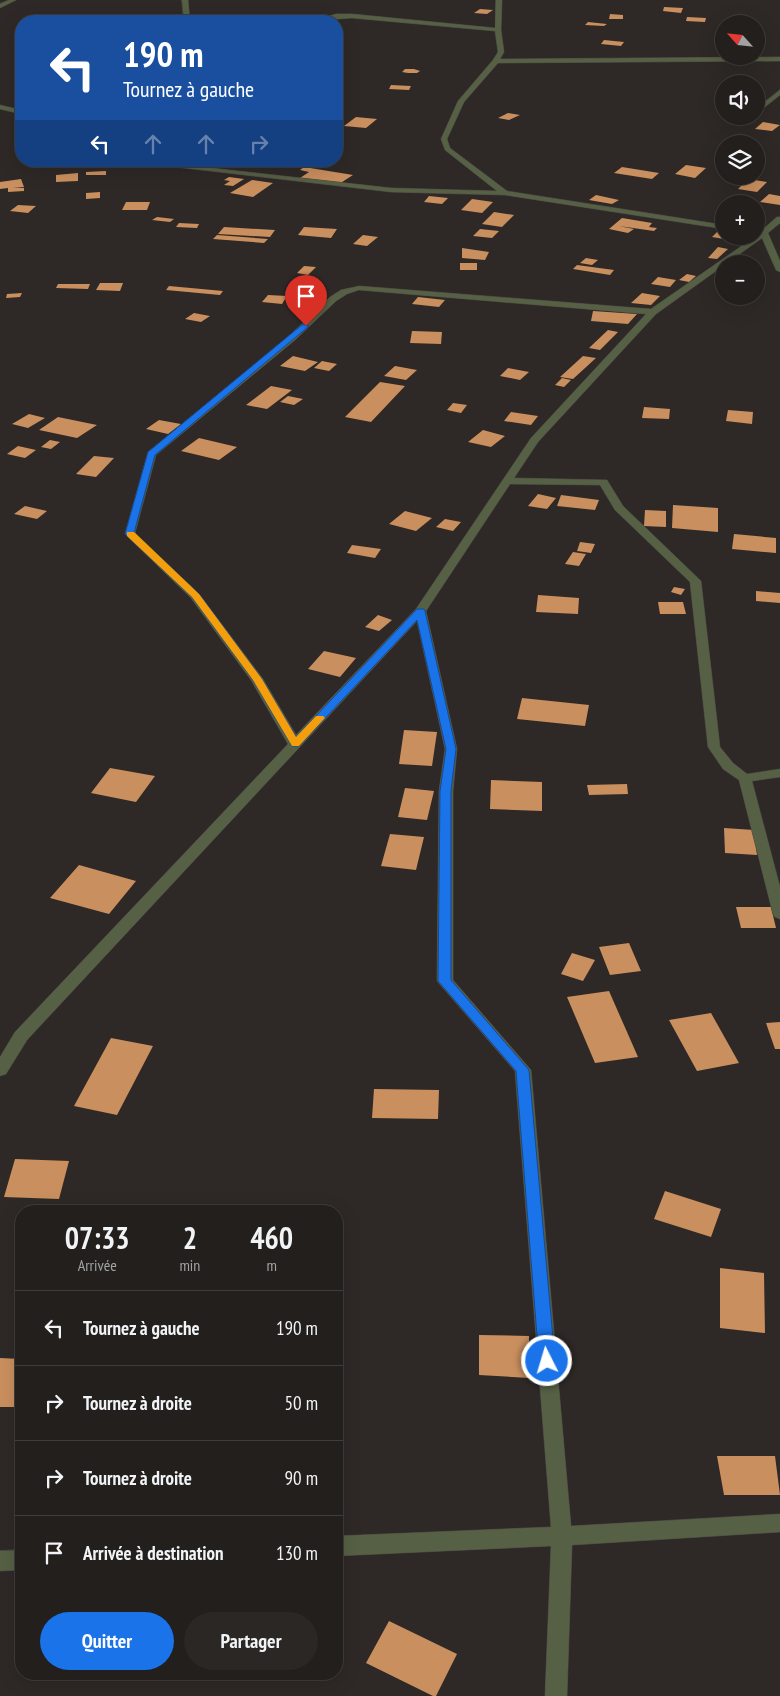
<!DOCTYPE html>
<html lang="fr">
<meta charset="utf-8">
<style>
:root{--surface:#221f1c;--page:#2a2725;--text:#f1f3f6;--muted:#a2a2a3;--line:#3f3d3b;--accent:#1a73e8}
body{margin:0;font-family:"PT Sans Narrow",sans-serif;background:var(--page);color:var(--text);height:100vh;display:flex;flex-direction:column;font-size:19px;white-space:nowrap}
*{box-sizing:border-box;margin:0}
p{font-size:16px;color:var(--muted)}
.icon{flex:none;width:28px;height:28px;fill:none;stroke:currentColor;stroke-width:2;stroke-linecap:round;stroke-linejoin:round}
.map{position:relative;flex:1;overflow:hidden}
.details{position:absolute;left:15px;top:1205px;width:328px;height:475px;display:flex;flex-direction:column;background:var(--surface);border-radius:20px;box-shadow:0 5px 20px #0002,0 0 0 1px var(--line)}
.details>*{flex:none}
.hud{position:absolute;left:15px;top:15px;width:328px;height:152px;border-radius:20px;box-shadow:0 5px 20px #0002,0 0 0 1px var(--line);background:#1a4fa0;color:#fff;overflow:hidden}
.needle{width:32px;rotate:297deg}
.controls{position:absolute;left:715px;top:15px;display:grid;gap:10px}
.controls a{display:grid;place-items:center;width:50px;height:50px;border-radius:50%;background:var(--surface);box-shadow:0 5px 20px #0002,0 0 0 1px var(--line);font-size:25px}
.pin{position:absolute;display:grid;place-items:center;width:42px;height:42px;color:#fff;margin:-51px -21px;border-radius:50% 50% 50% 0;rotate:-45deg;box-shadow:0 0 5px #0007}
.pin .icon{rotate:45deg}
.me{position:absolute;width:55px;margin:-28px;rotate:355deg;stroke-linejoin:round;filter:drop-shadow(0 0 4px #0008)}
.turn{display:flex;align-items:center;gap:18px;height:105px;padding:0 25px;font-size:22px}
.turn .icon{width:65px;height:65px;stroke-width:2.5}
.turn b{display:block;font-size:35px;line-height:42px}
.lanes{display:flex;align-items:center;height:48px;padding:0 25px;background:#0003;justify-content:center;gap:25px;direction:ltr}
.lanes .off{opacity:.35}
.eta{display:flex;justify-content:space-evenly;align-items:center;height:85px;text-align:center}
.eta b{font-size:30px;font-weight:600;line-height:35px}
.action{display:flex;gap:10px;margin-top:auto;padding:10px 25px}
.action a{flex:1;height:58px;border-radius:30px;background:var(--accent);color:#fff;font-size:20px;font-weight:600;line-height:58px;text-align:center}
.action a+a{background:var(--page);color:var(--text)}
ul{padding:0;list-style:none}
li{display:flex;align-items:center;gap:15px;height:75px;padding:0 25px;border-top:1px solid var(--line)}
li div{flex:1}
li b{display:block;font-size:19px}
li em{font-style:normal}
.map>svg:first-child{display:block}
</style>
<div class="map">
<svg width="780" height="1696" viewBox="0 0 780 1696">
<rect width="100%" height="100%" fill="#2e2926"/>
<!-- building -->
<path fill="#ca8f5e" d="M 664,7 L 683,8 L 681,13 L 663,11 Z
M 480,9 L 493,10 L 487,14 L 474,13 Z
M 110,14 L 129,16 L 119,21 L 97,21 Z
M 610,14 L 623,15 L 623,19 L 609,19 Z
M 687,17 L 706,18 L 705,22 L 686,21 Z
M 588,22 L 607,24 L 604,26 L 585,25 Z
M 604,40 L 624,42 L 621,46 L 601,44 Z
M 405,69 L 414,69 L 420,71 L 417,73 L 408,73 L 402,72 Z
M 391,85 L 411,86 L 409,90 L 389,89 Z
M 508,113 L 520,115 L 509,120 L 498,118 Z
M 356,117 L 377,119 L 366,128 L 344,126 Z
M 763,122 L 780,125 L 772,131 L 755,129 Z
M 686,165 L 706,168 L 695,178 L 675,174 Z
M 304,167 L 353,175 L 339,184 L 300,178 L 309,172 L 300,170 Z
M 622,167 L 659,173 L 652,179 L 614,173 Z
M 106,171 L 106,175 L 86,175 L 86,172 Z
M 78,173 L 78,181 L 56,182 L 56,175 Z
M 229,177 L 244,179 L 233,186 L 224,185 L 230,181 L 224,180 Z
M 21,179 L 24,187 L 13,188 L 24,188 L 24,191 L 8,192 L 8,188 L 0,189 L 0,182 Z
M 748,179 L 767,182 L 757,192 L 738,189 Z
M 252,180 L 273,183 L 253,197 L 230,193 Z
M 100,192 L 100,198 L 86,199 L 86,193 Z
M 769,194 L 780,196 L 780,205 L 760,202 Z
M 596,195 L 619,200 L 612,204 L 589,200 Z
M 429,196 L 448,198 L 442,204 L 424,202 Z
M 472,199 L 493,202 L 482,213 L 461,210 Z
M 126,202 L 150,202 L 147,210 L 122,210 Z
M 18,205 L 36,206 L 28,213 L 10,211 Z
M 494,212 L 514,215 L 502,227 L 482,224 Z
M 157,217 L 174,219 L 170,222 L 152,220 Z
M 622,218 L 652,223 L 649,227 L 657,228 L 654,231 L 619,226 L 634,229 L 628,233 L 609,229 Z
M 179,223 L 199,224 L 197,228 L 176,227 Z
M 224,227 L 275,230 L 270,237 L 218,234 Z
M 304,227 L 337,229 L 331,238 L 298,235 Z
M 480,229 L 499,231 L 492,238 L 473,236 Z
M 717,232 L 724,233 L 724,236 L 740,236 L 736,241 L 712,237 Z
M 217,235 L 268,239 L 264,243 L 213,239 Z
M 363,235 L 378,237 L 367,246 L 353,244 Z
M 718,247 L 728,249 L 717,259 L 708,258 Z
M 462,248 L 489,252 L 485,260 L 462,258 Z
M 586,258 L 598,260 L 592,265 L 580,263 Z
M 460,263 L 477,263 L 477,270 L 460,270 Z
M 577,265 L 614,270 L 610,275 L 573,269 Z
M 304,266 L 316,267 L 308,275 L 297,273 Z
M 687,274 L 696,276 L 689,282 L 679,280 Z
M 658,277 L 676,280 L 670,287 L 651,284 Z
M 100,283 L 123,283 L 120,291 L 96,290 Z
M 58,284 L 90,284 L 88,289 L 56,288 Z
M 169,286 L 223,291 L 220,295 L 166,290 Z
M 22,293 L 20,297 L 6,298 L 7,294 Z
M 642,293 L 660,296 L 651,305 L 631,303 Z
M 268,295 L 287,296 L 282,304 L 262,302 Z
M 418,297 L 445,300 L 439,307 L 412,304 Z
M 593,311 L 637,314 L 628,324 L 591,321 Z
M 194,313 L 210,316 L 201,322 L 185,319 Z
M 608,330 L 618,332 L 600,350 L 589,348 Z
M 412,331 L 442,332 L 441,344 L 410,343 Z
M 293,356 L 318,362 L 305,371 L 280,366 Z
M 583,356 L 596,358 L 573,379 L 560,377 Z
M 322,361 L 337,364 L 329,371 L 314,368 Z
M 395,366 L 417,370 L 406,380 L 384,376 Z
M 508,368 L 529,372 L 520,380 L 500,376 Z
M 562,378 L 571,380 L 564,387 L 555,385 Z
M 380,382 L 405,386 L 371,422 L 345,417 Z
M 271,386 L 292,390 L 267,409 L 246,405 Z
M 288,396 L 303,399 L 294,405 L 280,402 Z
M 453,403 L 467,405 L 461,413 L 447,410 Z
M 644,407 L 670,409 L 669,419 L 642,418 Z
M 728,410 L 753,412 L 752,424 L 726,421 Z
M 511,412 L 538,416 L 531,425 L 504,421 Z
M 29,414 L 45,418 L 28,428 L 12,424 Z
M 58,417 L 97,425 L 77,438 L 39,430 Z
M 159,420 L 181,424 L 168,434 L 146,429 Z
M 483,430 L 505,436 L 491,447 L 468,442 Z
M 199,438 L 237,447 L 219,460 L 181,451 Z
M 50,440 L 60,442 L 51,449 L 41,447 Z
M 18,446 L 36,450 L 25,458 L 7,454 Z
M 94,456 L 114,458 L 96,477 L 76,474 Z
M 538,494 L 556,498 L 547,509 L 528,506 Z
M 561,495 L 599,500 L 595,510 L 557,506 Z
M 673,505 L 718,508 L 718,532 L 672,528 Z
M 25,506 L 47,511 L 37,519 L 14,514 Z
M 645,510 L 666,511 L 666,527 L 644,526 Z
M 405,511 L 432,518 L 416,531 L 389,524 Z
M 445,519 L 461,522 L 453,531 L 436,527 Z
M 734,534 L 776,538 L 776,553 L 732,549 Z
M 580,542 L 595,544 L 591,553 L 577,551 Z
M 352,545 L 381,549 L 375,558 L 347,553 Z
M 573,552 L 586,554 L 579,566 L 565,564 Z
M 674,587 L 685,589 L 681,595 L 671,592 Z
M 756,591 L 780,593 L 780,603 L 756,601 Z
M 538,595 L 579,598 L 578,614 L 536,612 Z
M 658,602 L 683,602 L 686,614 L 660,614 Z
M 378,615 L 392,620 L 379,631 L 365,627 Z
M 324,651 L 356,658 L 340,677 L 308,669 Z
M 522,698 L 589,705 L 585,726 L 517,719 Z
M 404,730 L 437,732 L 432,766 L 399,764 Z
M 110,768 L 155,776 L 136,802 L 91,793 Z
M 491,780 L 542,782 L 542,811 L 490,809 Z
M 627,784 L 628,794 L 589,795 L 587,785 Z
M 405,788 L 434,791 L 427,820 L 398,817 Z
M 724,828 L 754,830 L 757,855 L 725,853 Z
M 390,834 L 424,837 L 416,870 L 381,866 Z
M 79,865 L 136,881 L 109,914 L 50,898 Z
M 736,907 L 771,907 L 776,928 L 741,928 Z
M 629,943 L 641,971 L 610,975 L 599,947 Z
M 572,953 L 595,960 L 583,981 L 561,974 Z
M 609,991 L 638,1057 L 595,1063 L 567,997 Z
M 711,1013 L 739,1063 L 697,1071 L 669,1020 Z
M 780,1022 L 780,1049 L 775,1049 L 766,1023 Z
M 111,1038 L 153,1046 L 117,1115 L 74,1106 Z
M 374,1089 L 439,1090 L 438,1119 L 372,1118 Z
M 15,1159 L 69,1161 L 59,1199 L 4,1197 Z
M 665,1191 L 721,1209 L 711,1237 L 654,1219 Z
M 720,1268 L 764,1273 L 765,1333 L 720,1328 Z
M 479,1335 L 529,1336 L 529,1378 L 479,1375 Z
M 0,1358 L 21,1359 L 21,1407 L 0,1407 Z
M 717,1456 L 775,1456 L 780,1495 L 724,1495 Z
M 389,1621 L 457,1654 L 436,1696 L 433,1696 L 366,1663 Z"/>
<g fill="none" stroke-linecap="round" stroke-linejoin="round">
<!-- minor casing -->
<g stroke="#4c4744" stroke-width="1">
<path id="minor" d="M 9,0 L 16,0 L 0,8 L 0,4 Z
M 182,0 L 188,0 L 190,21 L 184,21 Z
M 496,0 L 502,0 L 501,30 L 504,52 L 500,59 L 780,57 L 780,61 L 498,63 L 464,102 L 447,139 L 450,148 L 507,191 L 724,225 L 724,229 L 505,195 L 391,192 L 124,161 L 148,161 L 391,188 L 497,191 L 445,150 L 441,139 L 458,101 L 493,60 L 498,52 L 495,31 L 352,18 L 312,21 L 336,14 L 352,14 L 495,28 Z
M 780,90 L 780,95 L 756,114 L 756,109 Z
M 0,105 L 21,110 L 21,114 L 0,109 Z
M 777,217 L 780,217 L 780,223 L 768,233 L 780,261 L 780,272 L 776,270 L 762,238 L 656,314 L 538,442 L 514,478 L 607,480 L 623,506 L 701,581 L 720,747 L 733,763 L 747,774 L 780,769 L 780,777 L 752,781 L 780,887 L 780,919 L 775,917 L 773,914 L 739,780 L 723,769 L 708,747 L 690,582 L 615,510 L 600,485 L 510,484 L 426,611 L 457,749 L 453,791 L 453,980 L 531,1070 L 571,1526 L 780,1514 L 780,1532 L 572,1545 L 567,1696 L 545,1696 L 551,1546 L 336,1556 L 336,1536 L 551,1527 L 515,1071 L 437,981 L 439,791 L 445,749 L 417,621 L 27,1040 L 6,1074 L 0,1076 L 0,1057 L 15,1032 L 288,744 L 251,680 L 191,598 L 125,534 L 148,452 L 289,336 L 330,297 L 341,290 L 359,286 L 651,309 L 756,236 L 756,230 L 762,230 ZM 359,290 L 646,314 L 531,438 L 416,609 L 296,735 L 263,679 L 199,594 L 135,533 L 156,455 L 295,340 L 336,301 L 347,294 Z
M 21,1550 L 21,1570 L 0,1571 L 0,1551 Z"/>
</g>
<!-- minor -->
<use href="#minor" fill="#566045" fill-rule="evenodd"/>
</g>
<!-- route -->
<path fill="#1a73e8" stroke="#114b97" d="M 303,324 L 309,326 L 155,455 L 134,533 L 199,594 L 262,679 L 296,737 L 417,609 L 424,609 L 425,611 L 456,749 L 451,791 L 451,980 L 529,1070 L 555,1361 L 553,1366 L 547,1368 L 541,1366 L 539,1361 L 516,1071 L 438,981 L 440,791 L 446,749 L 417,620 L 299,746 L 292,746 L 253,680 L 192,597 L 125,534 L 148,452 Z"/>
<!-- slow -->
<path fill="#f59e0b" d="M 127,532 L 134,532 L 199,594 L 262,679 L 296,737 L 316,716 L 323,716 L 325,718 L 323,720 L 299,746 L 292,746 L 253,680 L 192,597 L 127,536 Z"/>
</svg>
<div class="controls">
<a><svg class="needle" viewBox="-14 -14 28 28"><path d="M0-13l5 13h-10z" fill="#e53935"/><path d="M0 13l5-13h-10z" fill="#a2a2a3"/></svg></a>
<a><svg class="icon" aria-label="sound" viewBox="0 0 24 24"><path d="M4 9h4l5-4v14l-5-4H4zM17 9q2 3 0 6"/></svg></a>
<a><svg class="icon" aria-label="layers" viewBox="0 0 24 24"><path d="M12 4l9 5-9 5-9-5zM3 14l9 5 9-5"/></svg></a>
<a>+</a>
<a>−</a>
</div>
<div class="pin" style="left:306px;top:326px;background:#d93025"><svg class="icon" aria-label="arrive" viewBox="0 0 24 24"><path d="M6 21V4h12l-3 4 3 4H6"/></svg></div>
<svg class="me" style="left:547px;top:1361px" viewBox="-20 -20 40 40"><circle r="17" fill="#1a73e8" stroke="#fff" stroke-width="3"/><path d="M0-11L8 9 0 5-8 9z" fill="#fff"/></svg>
<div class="hud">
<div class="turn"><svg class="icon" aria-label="left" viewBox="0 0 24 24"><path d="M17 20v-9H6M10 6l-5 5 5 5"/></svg><div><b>190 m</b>Tournez à gauche</div></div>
<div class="lanes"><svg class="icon" aria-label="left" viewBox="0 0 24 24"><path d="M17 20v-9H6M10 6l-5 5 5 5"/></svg><svg class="icon off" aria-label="ahead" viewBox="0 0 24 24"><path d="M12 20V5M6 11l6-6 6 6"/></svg><svg class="icon off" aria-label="ahead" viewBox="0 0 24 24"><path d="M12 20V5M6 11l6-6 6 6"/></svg><svg class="icon off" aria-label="right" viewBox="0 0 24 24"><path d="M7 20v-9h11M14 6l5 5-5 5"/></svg></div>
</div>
<section class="details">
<div class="eta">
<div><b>07:33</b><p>Arrivée</p></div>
<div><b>2</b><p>min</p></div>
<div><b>460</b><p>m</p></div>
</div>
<ul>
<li><svg class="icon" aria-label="left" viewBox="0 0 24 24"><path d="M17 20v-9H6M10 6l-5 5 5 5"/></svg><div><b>Tournez à gauche</b></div><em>190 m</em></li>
<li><svg class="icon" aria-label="right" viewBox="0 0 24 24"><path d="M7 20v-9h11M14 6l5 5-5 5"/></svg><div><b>Tournez à droite</b></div><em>50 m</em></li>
<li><svg class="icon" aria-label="right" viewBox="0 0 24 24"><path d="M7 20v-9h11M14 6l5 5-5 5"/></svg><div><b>Tournez à droite</b></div><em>90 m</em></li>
<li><svg class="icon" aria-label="arrive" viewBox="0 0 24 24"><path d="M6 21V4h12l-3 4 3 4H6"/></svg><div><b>Arrivée à destination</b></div><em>130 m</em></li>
</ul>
<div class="action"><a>Quitter</a><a>Partager</a></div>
</section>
</div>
